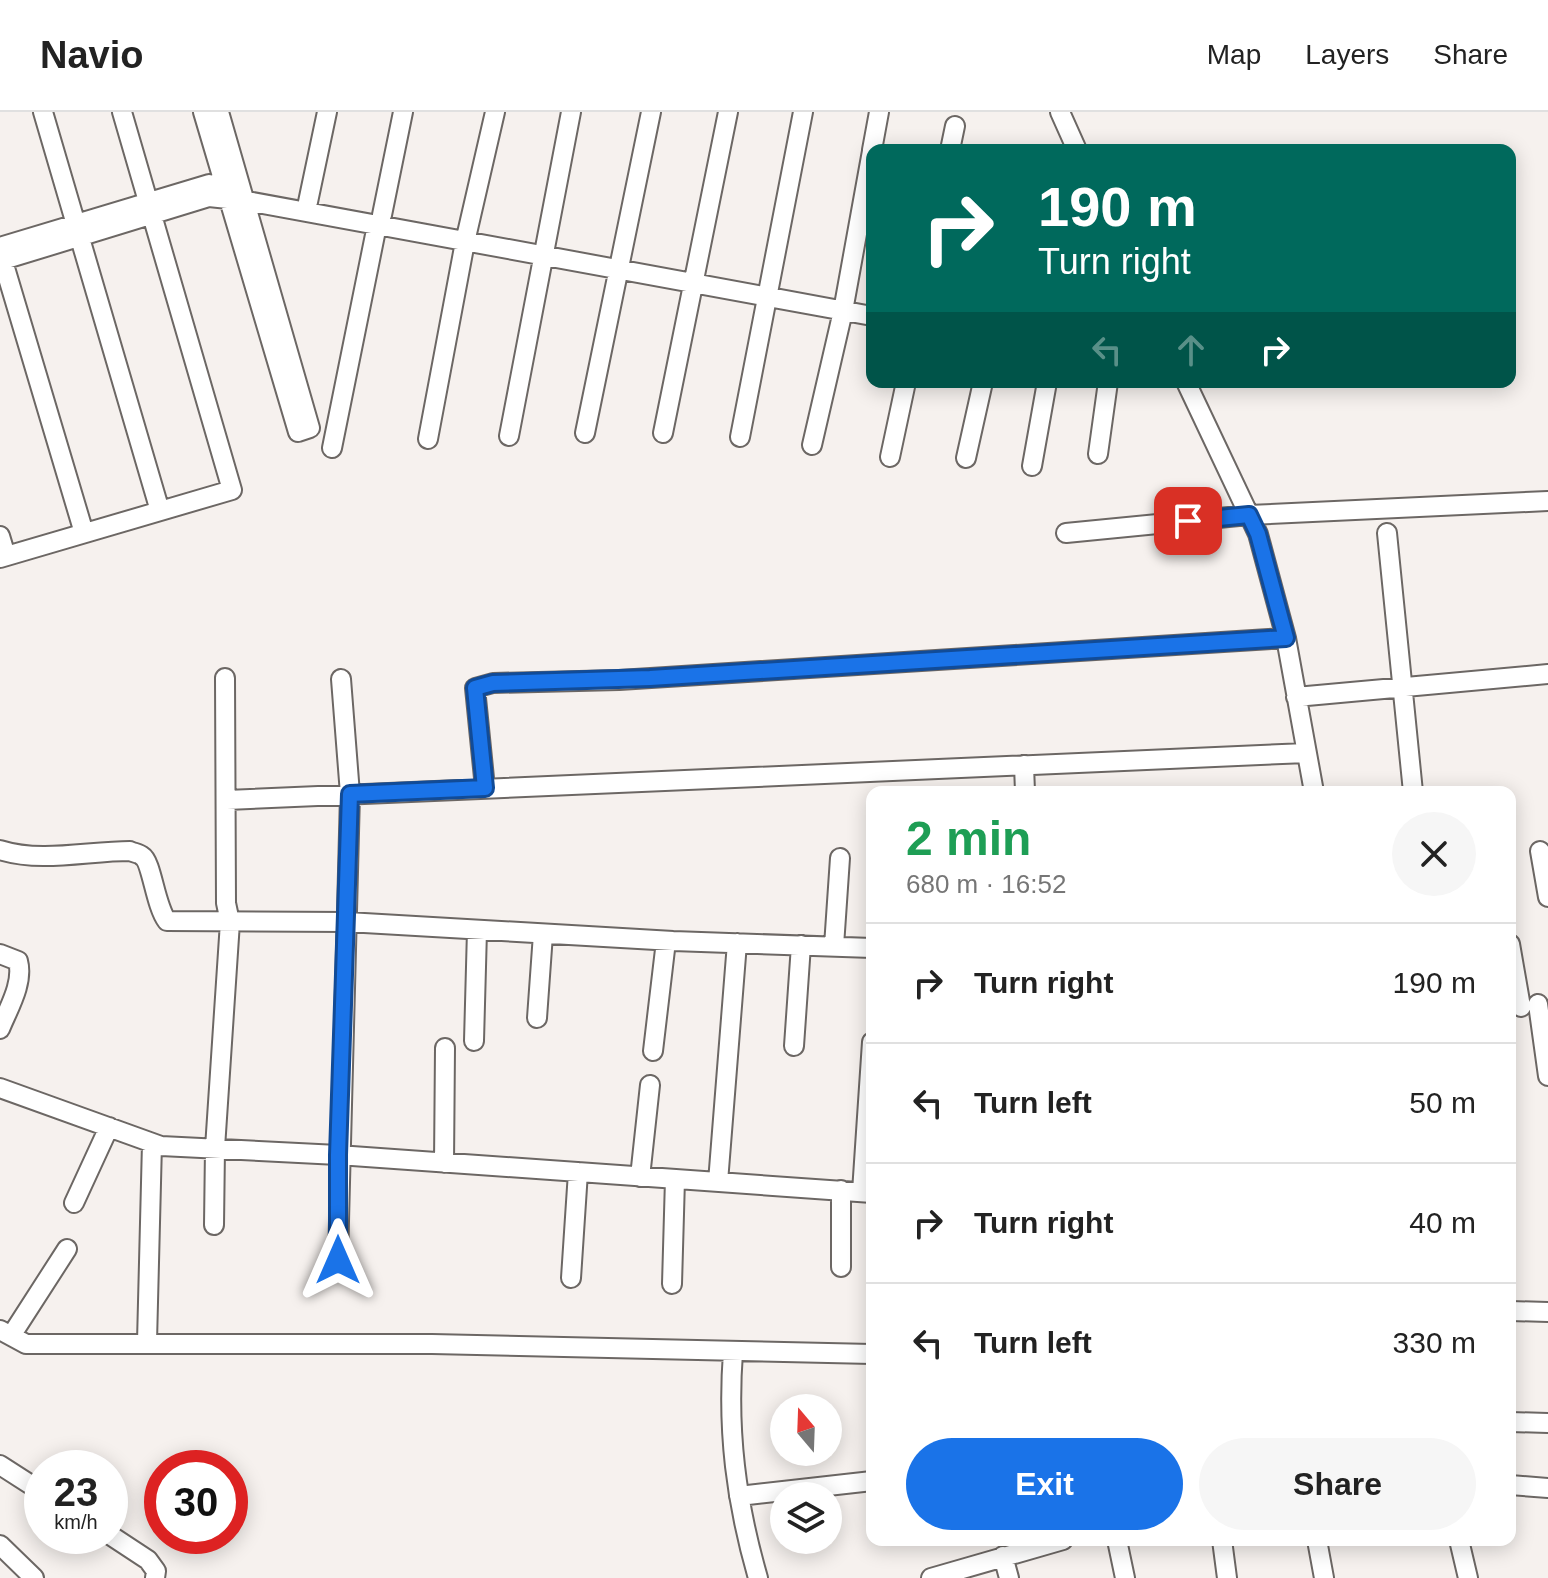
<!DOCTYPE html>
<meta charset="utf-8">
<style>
:root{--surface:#fff;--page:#f6f6f6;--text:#222;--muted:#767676;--line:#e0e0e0;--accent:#1a73e8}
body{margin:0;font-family:Helvetica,sans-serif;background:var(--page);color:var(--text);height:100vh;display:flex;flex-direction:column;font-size:30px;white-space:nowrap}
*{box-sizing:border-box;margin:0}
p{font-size:26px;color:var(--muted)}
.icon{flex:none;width:44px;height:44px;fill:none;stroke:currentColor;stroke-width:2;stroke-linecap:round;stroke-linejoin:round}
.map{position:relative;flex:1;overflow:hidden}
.drawer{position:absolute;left:866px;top:674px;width:650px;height:760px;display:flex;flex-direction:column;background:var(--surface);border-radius:16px;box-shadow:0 4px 20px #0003}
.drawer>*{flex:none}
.guide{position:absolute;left:866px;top:32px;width:650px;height:244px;border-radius:16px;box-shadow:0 4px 20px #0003;background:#00695c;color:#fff;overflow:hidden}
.needle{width:52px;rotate:341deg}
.fabs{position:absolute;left:770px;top:1282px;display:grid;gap:16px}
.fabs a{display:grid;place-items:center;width:72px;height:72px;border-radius:50%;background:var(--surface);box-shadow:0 4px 20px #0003;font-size:40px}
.speed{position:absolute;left:24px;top:1338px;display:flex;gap:16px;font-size:40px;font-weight:700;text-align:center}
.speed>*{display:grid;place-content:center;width:104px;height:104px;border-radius:50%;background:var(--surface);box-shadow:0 4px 20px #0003;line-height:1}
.speed small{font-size:20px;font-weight:400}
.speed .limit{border:12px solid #d22;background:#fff;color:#111}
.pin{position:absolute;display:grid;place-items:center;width:68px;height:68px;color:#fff;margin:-34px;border-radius:16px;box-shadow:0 4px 12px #0006}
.me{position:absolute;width:88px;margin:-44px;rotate:0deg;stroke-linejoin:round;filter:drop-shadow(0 0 6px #0008)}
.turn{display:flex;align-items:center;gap:28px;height:168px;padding:0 40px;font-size:36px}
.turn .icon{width:104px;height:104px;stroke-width:2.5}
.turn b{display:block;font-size:56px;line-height:68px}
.lanes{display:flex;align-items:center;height:76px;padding:0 40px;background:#0003;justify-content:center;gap:40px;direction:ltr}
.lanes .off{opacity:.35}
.round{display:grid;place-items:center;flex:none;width:84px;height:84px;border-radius:42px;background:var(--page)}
.head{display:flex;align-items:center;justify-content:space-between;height:136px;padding:0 40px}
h1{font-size:48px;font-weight:800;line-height:60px;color:#1e9e55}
.cta{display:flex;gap:16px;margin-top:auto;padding:16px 40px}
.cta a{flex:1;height:92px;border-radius:48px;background:var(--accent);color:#fff;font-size:32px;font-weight:800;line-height:92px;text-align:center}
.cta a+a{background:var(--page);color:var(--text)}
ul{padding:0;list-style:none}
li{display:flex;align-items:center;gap:24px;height:120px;padding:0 40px;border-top:2px solid var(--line)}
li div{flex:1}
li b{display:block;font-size:30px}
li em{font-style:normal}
header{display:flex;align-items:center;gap:48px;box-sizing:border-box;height:112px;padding:0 40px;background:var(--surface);border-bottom:2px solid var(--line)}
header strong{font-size:38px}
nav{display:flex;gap:44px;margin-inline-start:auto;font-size:28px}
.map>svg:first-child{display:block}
</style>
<header>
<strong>Navio</strong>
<nav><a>Map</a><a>Layers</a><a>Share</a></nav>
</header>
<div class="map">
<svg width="1548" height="1466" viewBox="0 0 1548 1466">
<rect width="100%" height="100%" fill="#f6f1ee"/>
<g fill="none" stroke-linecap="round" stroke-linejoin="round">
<!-- minor casing -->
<g stroke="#6c6764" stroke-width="22">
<path id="minor" d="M 43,0 L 160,399
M 203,0 L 298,320 L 310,316 L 219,0
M 1060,0 L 1077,38
M 872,38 L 879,0
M 950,38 L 955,14
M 308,90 L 327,0
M 382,103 L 403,0
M 0,135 L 209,72 L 236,77
M 0,139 L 84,421
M 0,149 L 209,85 L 247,89 L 872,204
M 1186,270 L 1258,422 L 1286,526 L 1314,680
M 585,321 L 651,0
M 663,321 L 728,0
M 509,324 L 571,0
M 740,325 L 803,0
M 428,327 L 465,130 L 495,0
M 812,333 L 843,199 L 872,39
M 332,336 L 377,113
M 1098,342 L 1108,270
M 890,345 L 906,270
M 966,346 L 983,270
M 1032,354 L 1047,270
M 1066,421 L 1249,403 L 1548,389
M 1387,421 L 1413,680
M 0,424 L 6,444
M 0,446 L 232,378 L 122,0
M 1296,585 L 1548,562
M 1024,653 L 1025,680
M 485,676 L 475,576 L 493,571 L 619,568 L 1286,526
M 227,688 L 1307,641
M 0,738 C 42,751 87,739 130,739 C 134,741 139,741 142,744 C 152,750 155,793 167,809 L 347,810 L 673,829 L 872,836
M 1540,739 L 1548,785
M 1510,832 L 1521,895
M 834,834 L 840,746
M 0,842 L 18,849 C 24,871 8,897 0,917
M 1538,892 L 1548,964
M 537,906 L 543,822
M 474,929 L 477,818
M 794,934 L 801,833
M 653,939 L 666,829
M 0,976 L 161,1034 L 338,1043 L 872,1081
M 444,1051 L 445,936
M 640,1065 L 650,973
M 718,1070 L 737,831
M 841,1078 L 841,1155
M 862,1080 L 872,930
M 74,1091 L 109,1015
M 214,1113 L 215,1036 L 230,810 L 226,791 L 225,566
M 338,1148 L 350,682 L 341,567
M 571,1166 L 578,1060
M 672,1172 L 675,1067
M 1510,1199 L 1548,1200
M 0,1218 L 26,1232 L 432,1232 L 872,1242
M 11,1224 L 67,1137
M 147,1230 L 152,1031
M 733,1240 C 727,1319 736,1390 758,1466
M 1510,1310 L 1548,1311
M 0,1353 L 42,1380
M 1510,1373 L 1548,1376
M 739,1384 L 872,1369
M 110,1423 L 148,1448 L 156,1459 L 155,1466
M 1117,1428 L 1125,1466
M 1222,1428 L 1227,1466
M 1317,1428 L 1324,1466
M 1459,1428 L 1468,1466
M 0,1433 L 34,1466
M 1003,1444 L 1009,1466
M 931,1466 L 1063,1428"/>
</g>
<!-- minor -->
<use href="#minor" stroke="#fff" stroke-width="18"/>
</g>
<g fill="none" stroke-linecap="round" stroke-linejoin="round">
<!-- route casing -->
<g stroke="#114b97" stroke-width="20">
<path id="route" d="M 338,1148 L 338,1043 L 350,682 L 485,676 L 475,576 L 493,571 L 650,566 L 1286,526 L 1258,422 L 1249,403 L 1188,409"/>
</g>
<!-- route -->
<use href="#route" stroke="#1a73e8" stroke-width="14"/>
</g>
</svg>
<div class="fabs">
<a><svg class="needle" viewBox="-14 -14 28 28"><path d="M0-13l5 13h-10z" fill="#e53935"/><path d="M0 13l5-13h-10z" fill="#767676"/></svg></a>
<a><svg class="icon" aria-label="layers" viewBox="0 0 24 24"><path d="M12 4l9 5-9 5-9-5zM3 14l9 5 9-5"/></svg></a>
</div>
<div class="speed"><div>23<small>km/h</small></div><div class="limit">30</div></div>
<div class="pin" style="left:1188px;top:409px;background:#d93025"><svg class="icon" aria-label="arrive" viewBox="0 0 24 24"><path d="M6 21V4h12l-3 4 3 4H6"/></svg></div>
<svg class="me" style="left:338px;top:1148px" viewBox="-20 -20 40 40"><path d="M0-17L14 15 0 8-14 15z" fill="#1a73e8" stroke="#fff" stroke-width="4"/></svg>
<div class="guide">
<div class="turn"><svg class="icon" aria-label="right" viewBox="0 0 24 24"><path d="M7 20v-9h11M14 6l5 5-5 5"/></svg><div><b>190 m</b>Turn right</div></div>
<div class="lanes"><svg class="icon off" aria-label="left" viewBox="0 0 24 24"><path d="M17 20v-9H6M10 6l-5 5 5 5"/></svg><svg class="icon off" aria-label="ahead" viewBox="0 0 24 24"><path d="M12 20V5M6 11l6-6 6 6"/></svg><svg class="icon" aria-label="right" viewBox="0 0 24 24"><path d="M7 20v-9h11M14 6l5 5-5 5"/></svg></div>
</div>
<section class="drawer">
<div class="head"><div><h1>2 min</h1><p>680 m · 16:52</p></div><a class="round"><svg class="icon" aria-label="close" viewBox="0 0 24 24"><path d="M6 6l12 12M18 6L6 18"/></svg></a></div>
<ul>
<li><svg class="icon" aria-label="right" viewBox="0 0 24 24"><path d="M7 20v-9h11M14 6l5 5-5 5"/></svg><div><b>Turn right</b></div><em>190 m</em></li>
<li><svg class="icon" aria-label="left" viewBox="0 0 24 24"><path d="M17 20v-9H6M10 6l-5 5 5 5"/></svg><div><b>Turn left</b></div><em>50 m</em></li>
<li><svg class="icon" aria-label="right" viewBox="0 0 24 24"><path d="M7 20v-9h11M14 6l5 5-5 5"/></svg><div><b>Turn right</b></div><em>40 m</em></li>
<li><svg class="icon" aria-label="left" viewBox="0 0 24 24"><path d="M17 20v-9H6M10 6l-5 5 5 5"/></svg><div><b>Turn left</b></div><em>330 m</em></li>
</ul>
<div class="cta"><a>Exit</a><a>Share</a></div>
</section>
</div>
